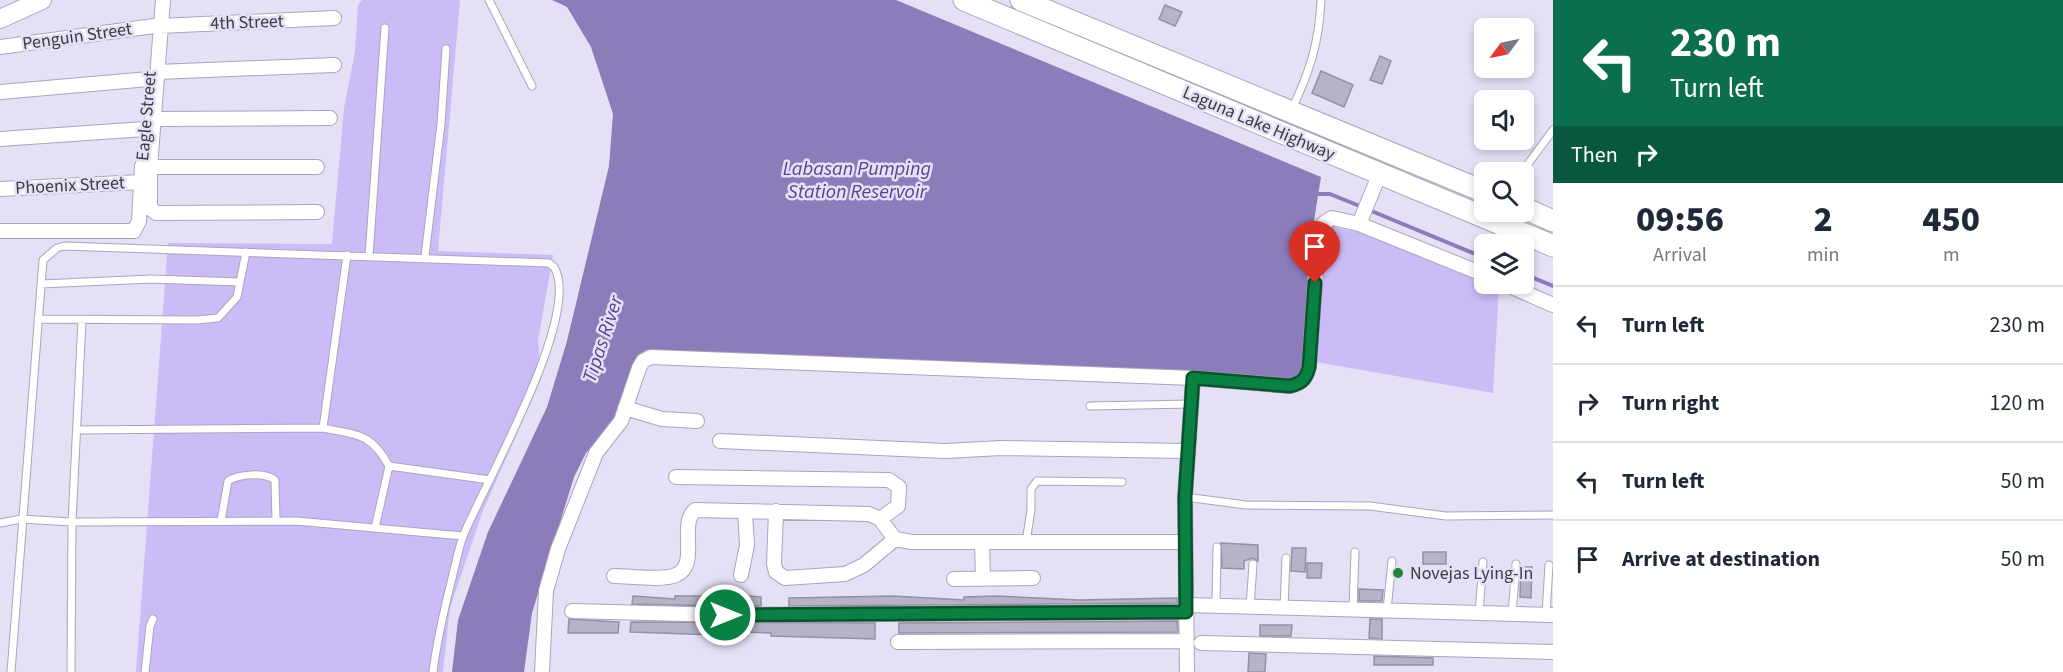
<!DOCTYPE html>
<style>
:root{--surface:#fff;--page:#f2f2f3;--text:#1f2937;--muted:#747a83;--line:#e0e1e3}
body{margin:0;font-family:"Source Sans 3",sans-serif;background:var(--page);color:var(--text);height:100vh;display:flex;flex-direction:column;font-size:22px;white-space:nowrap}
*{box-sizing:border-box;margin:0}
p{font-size:20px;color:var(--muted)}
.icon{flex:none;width:33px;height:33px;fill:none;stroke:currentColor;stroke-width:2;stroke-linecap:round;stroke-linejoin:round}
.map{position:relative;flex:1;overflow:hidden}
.panel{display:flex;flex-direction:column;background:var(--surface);width:510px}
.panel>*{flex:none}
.guide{background:#0b6e4f;color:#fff;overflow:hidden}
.needle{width:39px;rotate:237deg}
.controls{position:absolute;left:1474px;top:18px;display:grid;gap:12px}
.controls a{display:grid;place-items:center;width:60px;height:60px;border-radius:9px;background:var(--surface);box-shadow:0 3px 9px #0003;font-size:30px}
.pin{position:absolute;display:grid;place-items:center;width:51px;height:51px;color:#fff;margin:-62px -26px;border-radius:50% 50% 50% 0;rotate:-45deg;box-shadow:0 0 6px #0007}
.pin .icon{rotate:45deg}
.me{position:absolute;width:66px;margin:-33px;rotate:90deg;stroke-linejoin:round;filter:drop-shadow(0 0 4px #0008)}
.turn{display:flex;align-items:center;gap:21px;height:126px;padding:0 18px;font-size:27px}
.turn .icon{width:78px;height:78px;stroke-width:2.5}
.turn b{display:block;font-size:42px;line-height:51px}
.then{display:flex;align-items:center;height:57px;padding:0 18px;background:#0003;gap:12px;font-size:22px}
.eta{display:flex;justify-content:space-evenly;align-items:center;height:102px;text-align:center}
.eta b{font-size:36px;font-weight:800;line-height:42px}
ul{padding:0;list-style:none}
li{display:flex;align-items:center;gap:18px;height:78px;padding:0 18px;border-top:2px solid var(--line)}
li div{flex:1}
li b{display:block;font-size:22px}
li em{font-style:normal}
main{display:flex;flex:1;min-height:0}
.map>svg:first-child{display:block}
</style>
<main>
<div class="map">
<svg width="1553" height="672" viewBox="0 0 1553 672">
<rect width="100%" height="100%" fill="#e5e0f6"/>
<!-- green -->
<path fill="#cbbcf7" d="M 362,0 L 460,0 L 438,251 L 553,255 L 538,341 L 541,379 L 482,513 L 450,608 L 443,672 L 136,672 L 168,243 L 332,244 L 344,108 L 355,52 L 358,5 Z
M 1332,227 L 1369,234 L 1485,281 L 1485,284 L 1499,287 L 1493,393 L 1316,362 L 1326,232 Z"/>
<!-- water -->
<path fill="#8c7cb9" d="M 552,0 L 896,0 L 1321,177 L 1313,227 L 1301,373 L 1295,379 L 646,350 L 637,357 L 611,426 L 586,453 L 574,477 L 532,613 L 524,672 L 452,672 L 458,620 L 488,532 L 547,407 L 567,341 L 609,166 L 613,114 L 591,47 L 567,7 Z"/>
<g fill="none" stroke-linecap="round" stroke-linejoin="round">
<!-- stream -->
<path stroke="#8c7cb9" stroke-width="4" d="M 1315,194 L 1330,194 L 1362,207
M 1369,210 L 1485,258
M 1524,274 L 1553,286"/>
</g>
<!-- building -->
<path fill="#b7b2c7" stroke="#9590a4" stroke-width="1.5" d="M 1165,5 L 1182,12 L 1175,26 L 1159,19 Z
M 1380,56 L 1391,61 L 1382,84 L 1370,80 Z
M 1321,71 L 1353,85 L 1344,107 L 1312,93 Z
M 1221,543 L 1258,545 L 1258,561 L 1253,558 L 1244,561 L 1244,569 L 1222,568 Z
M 1292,548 L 1306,548 L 1305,572 L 1291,571 Z
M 1423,552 L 1446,552 L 1446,564 L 1423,564 Z
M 1307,563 L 1322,563 L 1321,578 L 1307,578 Z
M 1521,567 L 1532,567 L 1531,598 L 1520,597 Z
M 1359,589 L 1383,590 L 1382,601 L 1359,601 Z
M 633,596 L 675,599 L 675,596 L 713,596 L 748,600 L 748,596 L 761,597 L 761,606 L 725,606 L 632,604 Z
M 892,596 L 964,600 L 964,597 L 996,596 L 1080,600 L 1177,598 L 1177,603 L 789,606 L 789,598 Z
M 569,619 L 619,622 L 618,633 L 568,633 Z
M 1370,619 L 1382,619 L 1382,639 L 1369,638 Z
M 1177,621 L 1178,632 L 899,633 L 899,623 Z
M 631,622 L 875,623 L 875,639 L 771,636 L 771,633 L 747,632 L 747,636 L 630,632 Z
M 1260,625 L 1292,625 L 1291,636 L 1260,636 Z
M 1249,653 L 1266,654 L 1265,672 L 1248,672 Z
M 1374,656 L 1433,658 L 1433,665 L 1374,665 Z"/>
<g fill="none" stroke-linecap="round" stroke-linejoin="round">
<!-- lane casing -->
<g stroke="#aaa5ba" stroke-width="9">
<path id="lane" d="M 489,0 L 532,86
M 1292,109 C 1310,71 1319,43 1321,0
M 1522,172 L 1553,130
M 347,255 L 323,428 C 358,435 371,433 389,466 L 490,480
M 369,256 L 385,28
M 425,256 L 441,124 L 446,49
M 41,284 L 151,279 L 240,282
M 38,319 L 197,320 L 218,318 L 237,297 L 246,252
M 1090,406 L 1190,404
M 77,430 L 323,428
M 1185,497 L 1246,505 L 1370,506 L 1446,516 L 1553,515
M 221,521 L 228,481 C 239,474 264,472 275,480 L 276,521
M 0,523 L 21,519 L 72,522 L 296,521 L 463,536
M 375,528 L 389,466
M 1026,542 L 1031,510 L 1031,489 L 1037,481 L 1122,482
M 1216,606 L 1217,547
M 1250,607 L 1253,564
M 1284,608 L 1286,558
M 1353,610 L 1355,552
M 1387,610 L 1392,561
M 1479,613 L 1483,562
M 1512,615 L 1516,564
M 1546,615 L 1549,565
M 11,672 L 43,260 L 57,248 L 64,246 L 549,263 L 554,267 C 583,313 485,483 464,534 C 458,548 456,564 452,578 C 444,610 437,639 433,672
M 71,672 L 72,522 L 82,320
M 145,672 L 150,626 L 153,619"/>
</g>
<!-- street casing -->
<g stroke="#aaa5ba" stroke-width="16">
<path id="street" d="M 163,0 L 150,167 L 150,208 L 156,213 L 317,212
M 160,26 L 334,18
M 0,47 L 154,26
M 157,72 L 334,65
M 0,92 L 149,79
M 152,119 L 330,118
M 0,139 L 145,129
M 150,167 L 317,167
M 0,189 L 141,182
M 1359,224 L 1380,173
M 0,231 L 134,231 L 139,221 L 142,166
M 1505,284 L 1553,305
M 625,408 L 662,419 L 697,421
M 720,441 L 946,451 L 1001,448 L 1187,451
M 676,477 L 889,480 L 899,487 L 898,506 L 880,519
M 776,511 L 774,564 L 776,572 L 785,578 L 845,574 L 864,565 L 895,539
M 982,542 L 983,579
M 741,575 L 747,545 L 745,512
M 614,576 C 629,576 662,581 676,575 C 700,565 678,525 695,510 L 869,514 L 880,519 L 895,539 L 912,542 L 1184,542
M 954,579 L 1033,578
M 1186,605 L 1553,615
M 572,611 L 725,615 L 1186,612
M 898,642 L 1186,641
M 1201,643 L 1553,652
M 542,672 L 546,591 L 558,549 L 596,453 L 621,421 L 639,368 L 643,361 L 651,357 L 1193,378 L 1290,386 C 1302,383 1306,379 1309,367 L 1318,241 L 1324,223 L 1332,218 L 1359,224 L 1485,275
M 1187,672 L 1185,497 L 1193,378"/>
</g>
<!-- secondary casing -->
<g stroke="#aaa5ba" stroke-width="20">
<path id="secondary" d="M 0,19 L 42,0"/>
</g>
<!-- primary casing -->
<g stroke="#aaa5ba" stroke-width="23">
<path id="primary" d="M 964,0 L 1553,246
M 1021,0 L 1485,192
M 1524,208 L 1553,221"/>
</g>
<!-- lane -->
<use href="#lane" stroke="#fff" stroke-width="7"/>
<!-- street -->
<use href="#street" stroke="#fff" stroke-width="14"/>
<!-- secondary -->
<use href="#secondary" stroke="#fff" stroke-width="18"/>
<!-- primary -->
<use href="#primary" stroke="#fff" stroke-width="21"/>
</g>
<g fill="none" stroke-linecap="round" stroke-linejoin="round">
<!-- route casing -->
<g stroke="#07532c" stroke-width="15">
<path id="route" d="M 725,615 L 1186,612 L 1185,497 L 1193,378 L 1290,386 C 1302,383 1306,379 1309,367 L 1315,283"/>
</g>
<!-- route -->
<use href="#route" stroke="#0b8043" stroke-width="10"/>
</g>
<!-- markers -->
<circle fill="#238335" stroke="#e5e0f6" stroke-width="2" cx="1398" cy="573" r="6"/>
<g text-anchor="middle" stroke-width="5" stroke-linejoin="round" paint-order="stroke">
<!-- street labels -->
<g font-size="18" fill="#3d3b43" stroke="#e5e0f6">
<text transform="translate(247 22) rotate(-2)" y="6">4th Street</text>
<text transform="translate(77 36) rotate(-8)" y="6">Penguin Street</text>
<text transform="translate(146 116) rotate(-85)" y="6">Eagle Street</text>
<text transform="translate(1259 123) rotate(23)" y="6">Laguna Lake Highway</text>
<text transform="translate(70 185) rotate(-3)" y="6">Phoenix Street</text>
</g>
<!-- poi labels -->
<g font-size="18" fill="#3d3b43" stroke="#e5e0f6" text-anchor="start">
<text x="1410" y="579">Novejas Lying-In</text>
</g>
<!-- water labels -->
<g font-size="20" font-style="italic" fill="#5a418e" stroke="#e5e0f6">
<text x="857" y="175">Labasan Pumping<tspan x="857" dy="23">Station Reservoir</tspan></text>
<text transform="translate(602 339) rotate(-72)" y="7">Tipas River</text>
</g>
</g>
</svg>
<div class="controls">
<a><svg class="needle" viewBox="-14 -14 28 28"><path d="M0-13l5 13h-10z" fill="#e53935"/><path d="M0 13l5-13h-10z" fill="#747a83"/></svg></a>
<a><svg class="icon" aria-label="sound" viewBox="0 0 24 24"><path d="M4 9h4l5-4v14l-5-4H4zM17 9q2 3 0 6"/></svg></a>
<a><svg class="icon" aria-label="search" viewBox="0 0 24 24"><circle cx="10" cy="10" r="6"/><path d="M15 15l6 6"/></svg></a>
<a><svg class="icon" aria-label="layers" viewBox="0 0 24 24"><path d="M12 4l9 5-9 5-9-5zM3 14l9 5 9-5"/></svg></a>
</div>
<div class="pin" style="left:1315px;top:283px;background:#d93025"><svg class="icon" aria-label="arrive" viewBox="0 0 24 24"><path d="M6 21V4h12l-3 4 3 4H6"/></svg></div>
<svg class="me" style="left:725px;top:615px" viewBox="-20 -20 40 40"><circle r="17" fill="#0b8043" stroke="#fff" stroke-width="3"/><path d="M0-11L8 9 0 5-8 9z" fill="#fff"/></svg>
</div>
<section class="panel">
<div class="guide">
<div class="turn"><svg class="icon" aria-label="left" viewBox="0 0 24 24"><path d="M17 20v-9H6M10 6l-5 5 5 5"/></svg><div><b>230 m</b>Turn left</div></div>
<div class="then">Then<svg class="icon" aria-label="right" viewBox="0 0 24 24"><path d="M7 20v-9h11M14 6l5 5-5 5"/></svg></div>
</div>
<div class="eta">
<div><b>09:56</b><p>Arrival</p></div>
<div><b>2</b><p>min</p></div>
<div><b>450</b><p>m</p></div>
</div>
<ul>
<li><svg class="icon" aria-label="left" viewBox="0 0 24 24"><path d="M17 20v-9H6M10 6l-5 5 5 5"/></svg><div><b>Turn left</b></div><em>230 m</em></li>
<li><svg class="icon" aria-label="right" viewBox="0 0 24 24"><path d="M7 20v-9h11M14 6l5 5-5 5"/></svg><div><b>Turn right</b></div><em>120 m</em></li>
<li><svg class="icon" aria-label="left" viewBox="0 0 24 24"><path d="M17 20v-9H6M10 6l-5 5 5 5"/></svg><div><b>Turn left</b></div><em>50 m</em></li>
<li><svg class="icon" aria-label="arrive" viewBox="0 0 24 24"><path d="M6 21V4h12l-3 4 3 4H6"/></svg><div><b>Arrive at destination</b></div><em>50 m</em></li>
</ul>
</section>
</main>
